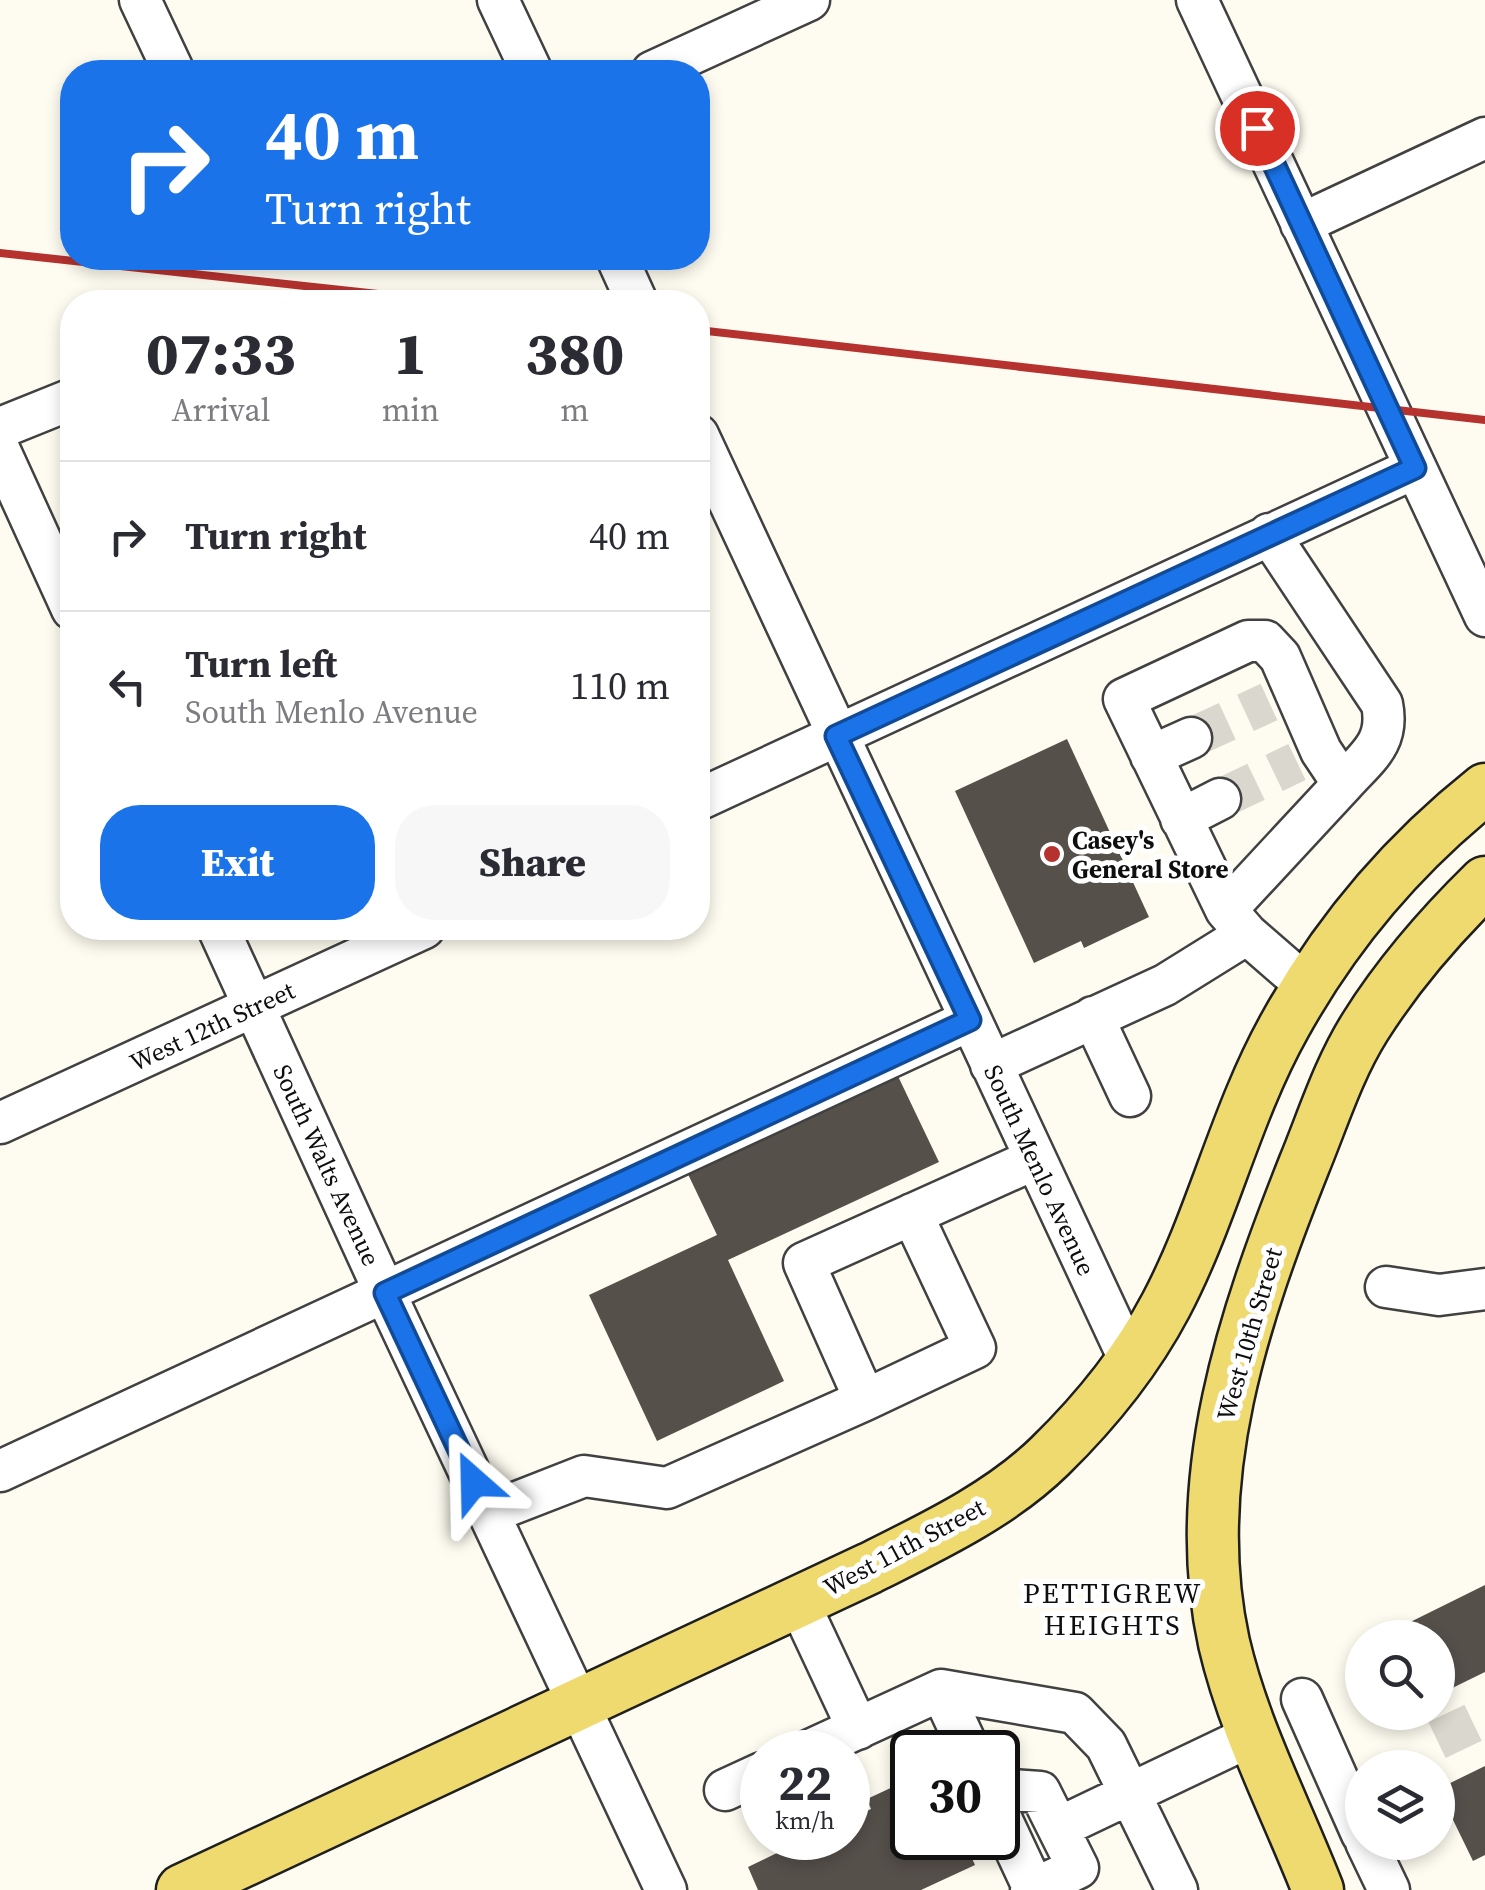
<!DOCTYPE html>
<style>
:root{--surface:#fff;--page:#f7f7f7;--text:#2b2b33;--muted:#7c7c81;--line:#e1e1e2;--accent:#1a73e8}
body{margin:0;font-family:"Source Serif 4",serif;background:var(--page);color:var(--text);height:100vh;display:flex;flex-direction:column;font-size:38px;white-space:nowrap}
*{box-sizing:border-box;margin:0}
p{font-size:32px;color:var(--muted)}
.icon{flex:none;width:55px;height:55px;fill:none;stroke:currentColor;stroke-width:2;stroke-linecap:round;stroke-linejoin:round}
.map{position:relative;flex:1;overflow:hidden}
.drawer{position:absolute;left:60px;top:290px;width:650px;height:650px;display:flex;flex-direction:column;background:var(--surface);border-radius:40px;box-shadow:0 5px 15px #0003}
.drawer>*{flex:none}
.top-card{position:absolute;left:60px;top:60px;width:650px;height:210px;border-radius:40px;box-shadow:0 5px 15px #0003;background:#1a73e8;color:#fff;overflow:hidden}
.controls{position:absolute;left:1345px;top:1620px;display:grid;gap:20px}
.controls a{display:grid;place-items:center;width:110px;height:110px;border-radius:50%;background:var(--surface);box-shadow:0 5px 15px #0003;font-size:50px}
.speed{position:absolute;left:740px;top:1730px;display:flex;gap:20px;font-size:50px;font-weight:700;text-align:center}
.speed>*{display:grid;place-content:center;width:130px;height:130px;border-radius:50%;background:var(--surface);box-shadow:0 5px 15px #0003;line-height:1}
.speed small{font-size:25px;font-weight:400}
.speed .limit{border:5px solid #111;border-radius:15px;background:#fff;color:#111}
.pin{position:absolute;display:grid;place-items:center;width:85px;height:85px;color:#fff;margin:-42px;border:5px solid #fff;border-radius:50%;box-shadow:0 2px 10px #0007}
.me{position:absolute;width:110px;margin:-55px;rotate:335deg;stroke-linejoin:round;filter:drop-shadow(0 0 8px #0008)}
.turn{display:flex;align-items:center;gap:35px;height:210px;padding:0 40px;font-size:45px}
.turn .icon{width:130px;height:130px;stroke-width:2.5}
.turn b{display:block;font-size:70px;line-height:85px}
.eta{display:flex;justify-content:space-evenly;align-items:center;height:170px;text-align:center}
.eta b{font-size:60px;font-weight:800;line-height:70px}
.primary-button{display:flex;gap:20px;margin-top:auto;padding:20px 40px}
.primary-button a{flex:1;height:115px;border-radius:40px;background:var(--accent);color:#fff;font-size:40px;font-weight:800;line-height:115px;text-align:center}
.primary-button a+a{background:var(--page);color:var(--text)}
ul{padding:0;list-style:none}
li{display:flex;align-items:center;gap:30px;height:150px;padding:0 40px;border-top:2px solid var(--line)}
li div{flex:1}
li b{display:block;font-size:38px}
li em{font-style:normal}
.map>svg:first-child{display:block}
</style>
<div class="map">
<svg width="1485" height="1890" viewBox="0 0 1485 1890">
<rect width="100%" height="100%" fill="#fefcf0"/>
<!-- building -->
<path fill="#56504b" d="M 1067,739 L 1149,917 L 1084,948 L 1081,941 L 1034,963 L 955,791 Z
M 896,1072 L 939,1162 L 728,1260 L 784,1381 L 657,1441 L 589,1295 L 717,1235 L 686,1170 Z
M 1485,1585 L 1485,1672 L 1438,1695 L 1438,1638 L 1378,1638 Z
M 1485,1766 L 1485,1855 L 1473,1861 L 1438,1789 Z
M 897,1785 L 903,1796 L 912,1792 L 912,1838 L 963,1838 L 975,1865 L 921,1890 L 758,1890 L 748,1867 L 781,1851 L 777,1842 L 786,1838 L 848,1838 L 848,1820 L 871,1809 L 867,1799 Z"/>
<g fill="none" stroke-linecap="round" stroke-linejoin="round">
<!-- minor-tunnel -->
<path stroke="#dad8ce" stroke-width="40" stroke-dasharray="40 20" stroke-linecap="butt" d="M 1191,738 L 1269,702
M 1220,799 L 1297,762
M 1437,1740 L 1485,1717"/>
<!-- minor casing -->
<g stroke="#414141" stroke-width="45">
<path id="minor" d="M 140,0 L 174,72
M 498,0 L 532,72
M 1197,0 L 1485,616
M 652,72 L 809,0
M 1301,224 L 1485,138
M 617,258 L 637,302
M 0,428 L 72,399
M 698,435 L 1130,1361
M 0,451 L 72,609
M 1269,534 L 1382,704 C 1390,743 1367,757 1343,784
M 1151,756 L 1191,738
M 698,800 L 1415,468
M 1181,819 L 1220,799
M 1226,910 L 1343,784 L 1321,751 L 1280,657 L 1265,641 L 1248,641 L 1124,699 L 1226,910 L 1247,934 L 1308,987
M 218,928 L 385,1293 L 666,1890
M 1093,1017 L 1130,1096
M 991,1065 L 1165,985 L 1247,934
M 0,1123 L 424,928
M 1386,1287 L 1439,1295 L 1485,1289
M 865,1400 L 975,1348 L 912,1214
M 0,1471 L 970,1020
M 489,1513 L 584,1476 L 667,1488 L 865,1400 L 804,1263 L 1035,1159
M 798,1601 L 858,1729
M 941,1690 L 1075,1713 L 1106,1745 L 1177,1890
M 1302,1699 L 1362,1834
M 806,1752 L 941,1690 L 970,1752
M 998,1789 L 1040,1792 L 1058,1828 L 1253,1735
M 725,1790 L 762,1773
M 998,1812 L 1034,1889
M 1366,1842 L 1389,1890
M 1031,1890 L 1078,1868 L 1058,1828"/>
</g>
<!-- major casing -->
<g stroke="#1f1f1f" stroke-width="55">
<path id="major" d="M 182,1890 L 870,1568 C 932,1537 1000,1505 1050,1456 C 1094,1413 1137,1360 1166,1305 C 1213,1216 1235,1114 1285,1025 C 1336,933 1402,855 1485,789
M 1318,1890 C 1286,1808 1244,1729 1224,1643 C 1188,1479 1244,1316 1304,1165 C 1323,1119 1338,1070 1365,1027 C 1399,973 1440,926 1485,882"/>
</g>
<!-- minor -->
<use href="#minor" stroke="#fff" stroke-width="40"/>
<!-- major -->
<use href="#major" stroke="#efda6f" stroke-width="50"/>
<!-- rail -->
<path stroke="#b5322f" stroke-width="8" d="M 0,253 L 452,302
M 698,330 L 1485,420"/>
</g>
<g fill="none" stroke-linecap="round" stroke-linejoin="round">
<!-- route casing -->
<g stroke="#114b97" stroke-width="25">
<path id="route" d="M 474,1482 L 385,1293 L 970,1020 L 836,736 L 1415,468 L 1257,128"/>
</g>
<!-- route -->
<use href="#route" stroke="#1a73e8" stroke-width="18"/>
</g>
<!-- markers -->
<circle fill="#b5322f" stroke="#fff" stroke-width="4" cx="1052" cy="854" r="10"/>
<g text-anchor="middle" stroke-width="10" stroke-linejoin="round" paint-order="stroke">
<!-- poi labels -->
<g font-size="25" font-weight="bold" fill="#0e0e0e" stroke="#fff" text-anchor="start">
<text x="1072" y="849">Casey's<tspan x="1072" dy="29">General Store</tspan></text>
</g>
<!-- street labels -->
<g font-size="25" fill="#0e0e0e" stroke="#fff">
<text transform="translate(212 1026) rotate(-25)" y="9">West 12th Street</text>
<text transform="translate(327 1165) rotate(65)" y="9">South Walts Avenue</text>
<text transform="translate(1040 1170) rotate(65)" y="9">South Menlo Avenue</text>
<text transform="translate(1249 1334) rotate(-74)" y="9">West 10th Street</text>
<text transform="translate(904 1547) rotate(-28)" y="9">West 11th Street</text>
</g>
<!-- neighbourhood labels -->
<g font-size="28" letter-spacing="2.5" fill="#0e0e0e" stroke="#fff">
<text x="1113" y="1603">PETTIGREW<tspan x="1113" dy="32">HEIGHTS</tspan></text>
</g>
</g>
</svg>
<div class="controls">
<a><svg class="icon" aria-label="search" viewBox="0 0 24 24"><circle cx="10" cy="10" r="6"/><path d="M15 15l6 6"/></svg></a>
<a><svg class="icon" aria-label="layers" viewBox="0 0 24 24"><path d="M12 4l9 5-9 5-9-5zM3 14l9 5 9-5"/></svg></a>
</div>
<div class="speed"><div>22<small>km/h</small></div><div class="limit">30</div></div>
<div class="pin" style="left:1257px;top:128px;background:#d93025"><svg class="icon" aria-label="arrive" viewBox="0 0 24 24"><path d="M6 21V4h12l-3 4 3 4H6"/></svg></div>
<svg class="me" style="left:474px;top:1482px" viewBox="-20 -20 40 40"><path d="M0-17L14 15 0 8-14 15z" fill="#1a73e8" stroke="#fff" stroke-width="4"/></svg>
<div class="top-card">
<div class="turn"><svg class="icon" aria-label="right" viewBox="0 0 24 24"><path d="M7 20v-9h11M14 6l5 5-5 5"/></svg><div><b>40 m</b>Turn right</div></div>
</div>
<section class="drawer">
<div class="eta">
<div><b>07:33</b><p>Arrival</p></div>
<div><b>1</b><p>min</p></div>
<div><b>380</b><p>m</p></div>
</div>
<ul>
<li><svg class="icon" aria-label="right" viewBox="0 0 24 24"><path d="M7 20v-9h11M14 6l5 5-5 5"/></svg><div><b>Turn right</b></div><em>40 m</em></li>
<li><svg class="icon" aria-label="left" viewBox="0 0 24 24"><path d="M17 20v-9H6M10 6l-5 5 5 5"/></svg><div><b>Turn left</b><p>South Menlo Avenue</p></div><em>110 m</em></li>
</ul>
<div class="primary-button"><a>Exit</a><a>Share</a></div>
</section>
</div>
